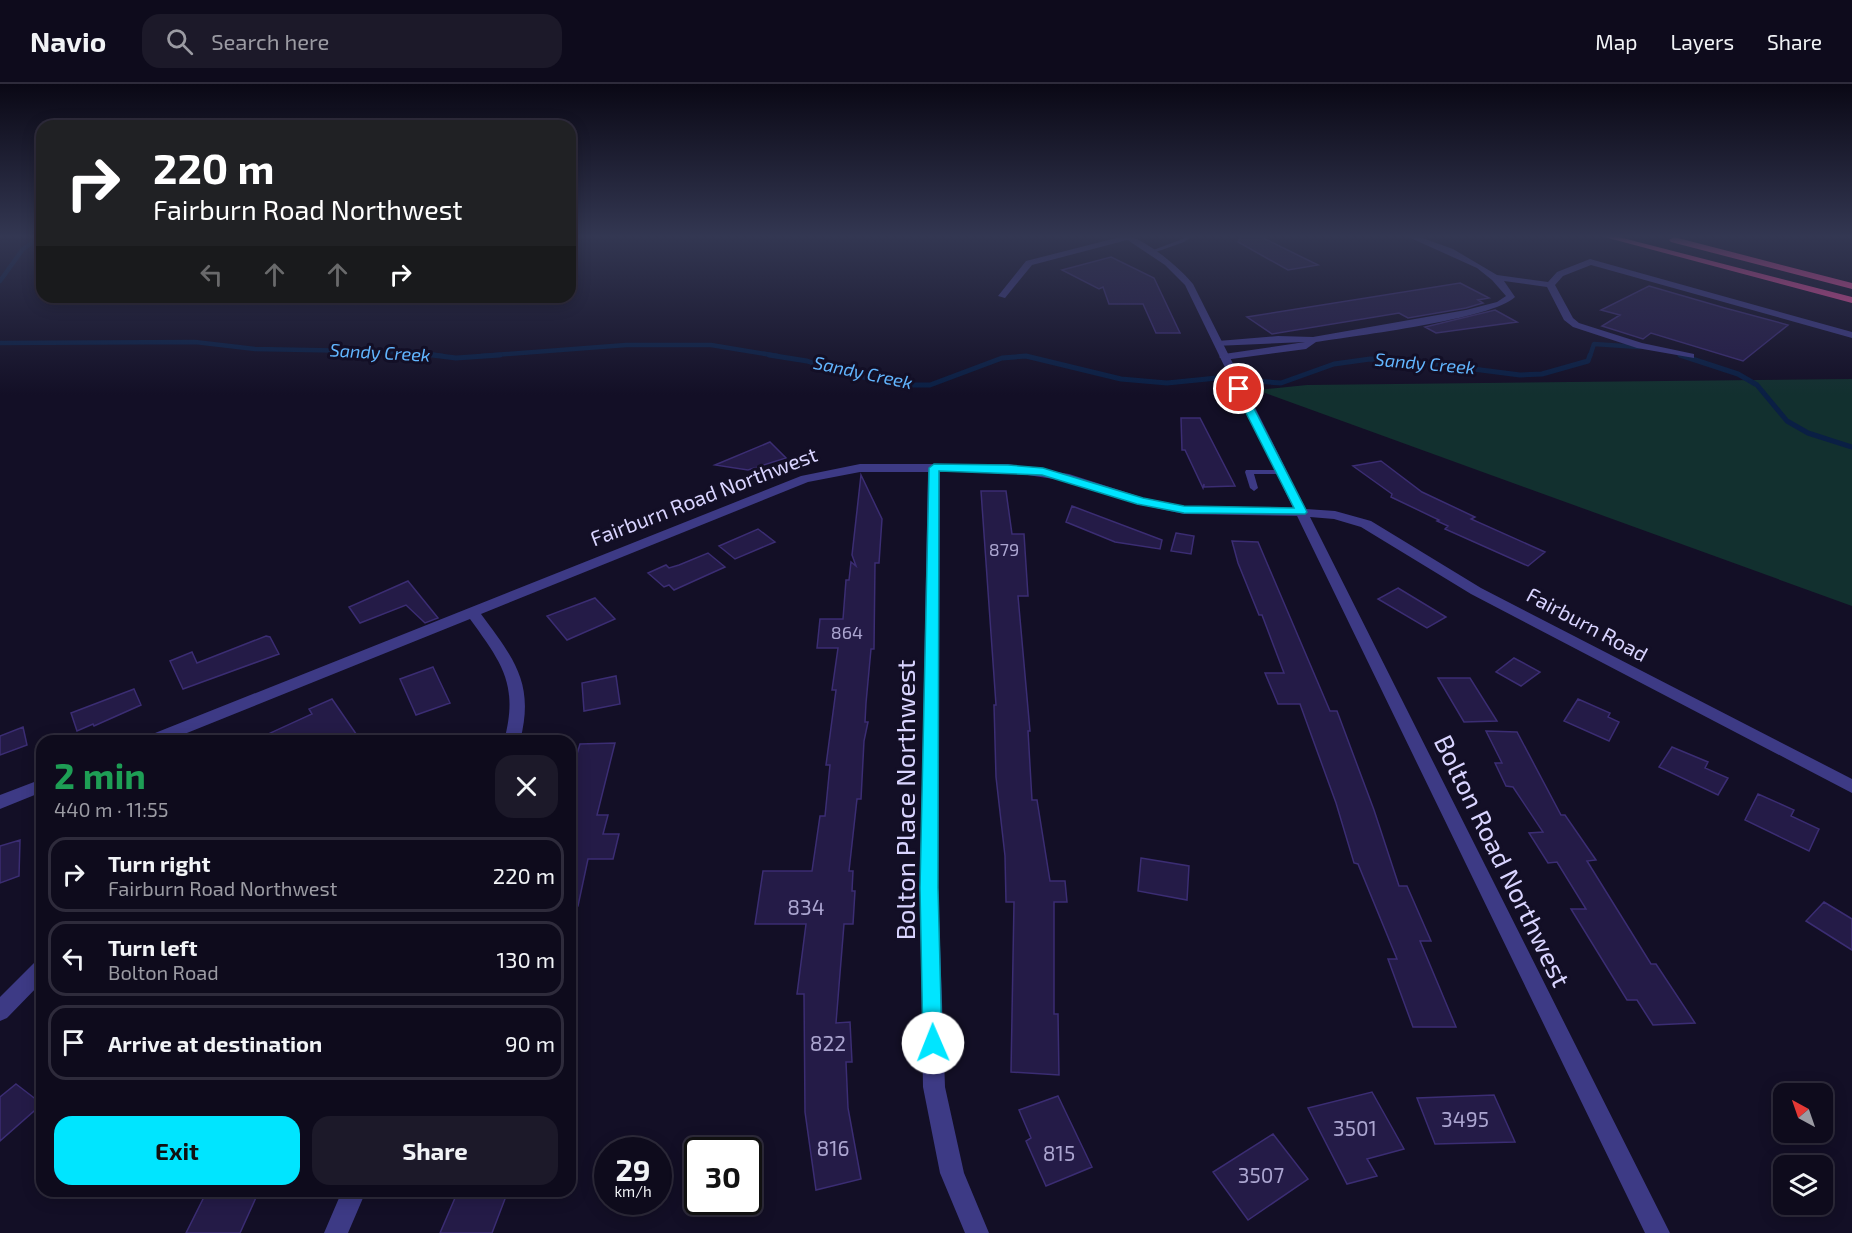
<!DOCTYPE html>
<meta charset="utf-8">
<style>
:root{--surface:#0e0b1c;--page:#1c1929;--text:#f1f3f6;--muted:#9b9ba3;--line:#2e2b3b;--accent:#00e5ff}
body{margin:0;font-family:"Exo 2",sans-serif;background:var(--page);color:var(--text);height:100vh;display:flex;flex-direction:column;font-size:22px;white-space:nowrap}
*{box-sizing:border-box;margin:0}
p{font-size:20px;color:var(--muted)}
.icon{flex:none;width:33px;height:33px;fill:none;stroke:currentColor;stroke-width:2;stroke-linecap:round;stroke-linejoin:round}
.map{position:relative;flex:1;overflow:hidden}
.panel{position:absolute;left:36px;top:651px;width:540px;height:462px;display:flex;flex-direction:column;background:var(--surface);border-radius:18px;box-shadow:0 3px 15px #0003,0 0 0 2px var(--line)}
.panel>*{flex:none}
.guide{position:absolute;left:36px;top:36px;width:540px;height:183px;border-radius:18px;box-shadow:0 3px 15px #0003,0 0 0 2px var(--line);background:#202124;color:#fff;overflow:hidden}
.needle{width:39px;rotate:320deg}
.buttons{position:absolute;left:1773px;top:999px;display:grid;gap:12px}
.buttons a{display:grid;place-items:center;width:60px;height:60px;border-radius:12px;background:var(--surface);box-shadow:0 3px 15px #0003,0 0 0 2px var(--line);font-size:30px}
.speed{position:absolute;left:594px;top:1053px;display:flex;gap:12px;font-size:30px;font-weight:700;text-align:center}
.speed>*{display:grid;place-content:center;width:78px;height:78px;border-radius:50%;background:var(--surface);box-shadow:0 3px 15px #0003,0 0 0 2px var(--line);line-height:1}
.speed small{font-size:15px;font-weight:400}
.speed .limit{border:3px solid #111;border-radius:9px;background:#fff;color:#111}
.pin{position:absolute;display:grid;place-items:center;width:51px;height:51px;color:#fff;margin:-26px;border:3px solid #fff;border-radius:50%;box-shadow:0 2px 6px #0007}
.me{position:absolute;width:66px;margin:-33px;rotate:359deg;stroke-linejoin:round;filter:drop-shadow(0 0 4px #0008)}
.turn{display:flex;align-items:center;gap:21px;height:126px;padding:0 18px;font-size:27px}
.turn .icon{width:78px;height:78px;stroke-width:2.5}
.turn b{display:block;font-size:42px;line-height:51px}
.lanes{display:flex;align-items:center;height:57px;padding:0 18px;background:#0003;justify-content:center;gap:30px;direction:ltr}
.lanes .off{opacity:.35}
.round{display:grid;place-items:center;flex:none;width:63px;height:63px;border-radius:18px;background:var(--page)}
.head{display:flex;align-items:center;justify-content:space-between;height:102px;padding:0 18px}
h1{font-size:36px;font-weight:700;line-height:45px;color:#1e9e55}
.primary-button{display:flex;gap:12px;margin-top:auto;padding:12px 18px}
.primary-button a{flex:1;height:69px;border-radius:18px;background:var(--accent);color:#111;font-size:24px;font-weight:700;line-height:69px;text-align:center}
.primary-button a+a{background:var(--page);color:var(--text)}
ul{padding:0;list-style:none}
li{display:flex;align-items:center;gap:18px;height:75px;margin:0 12px 9px;padding:0 6px;border:3px solid var(--line);border-radius:18px}
li div{flex:1}
li b{display:block;font-size:22px}
li em{font-style:normal}
header{display:flex;align-items:center;gap:36px;box-sizing:border-box;height:84px;padding:0 30px;background:var(--surface);border-bottom:2px solid var(--line)}
header strong{font-size:28px}
nav{display:flex;gap:33px;margin-inline-start:auto;font-size:21px}
.search{width:420px;height:54px;background:var(--page);display:flex;align-items:center;gap:15px;box-sizing:border-box;padding:0 21px;border-radius:18px;color:var(--muted);font-size:22px}
.map>svg:first-child{display:block}
</style>
<header>
<strong>Navio</strong>
<div class="search"><svg class="icon" aria-label="search" viewBox="0 0 24 24"><circle cx="10" cy="10" r="6"/><path d="M15 15l6 6"/></svg>Search here</div>
<nav><a>Map</a><a>Layers</a><a>Share</a></nav>
</header>
<div class="map">
<svg width="1852" height="1149" viewBox="0 0 1852 1149">
<rect width="100%" height="100%" fill="#130f26"/>
<!-- green -->
<path fill="#12302f" d="M 1852,295 L 1852,522 L 1257,306 L 1307,301 Z"/>
<g fill="none" stroke-linecap="round" stroke-linejoin="round">
<!-- stream-far1 -->
<path stroke="#0a1f44" stroke-width="4.5" d="M 0,197 L 23,165 L 42,152
M 0,259 L 195,258 L 255,265 L 414,268 L 443,272
M 1680,271 L 1683,272
M 481,272 L 626,261 L 711,261 L 778,272
M 1590,272 L 1594,260 L 1639,263"/>
<!-- stream -->
<path stroke="#0a1f44" stroke-width="5" d="M 432,271 L 456,274 L 500,271
M 769,271 L 807,277 L 840,288 L 901,301 L 930,301 L 1002,274 L 1026,272 L 1121,295 L 1167,299 L 1217,294 L 1281,299 L 1334,280 L 1370,275 L 1403,276 L 1520,291 L 1542,290 L 1588,277 L 1590,271
M 1680,271 L 1738,290 L 1757,301 L 1787,337 L 1808,349 L 1852,363"/>
</g>
<!-- building -->
<path fill="#241b47" stroke="#3b2d73" stroke-width="1.5" d="M 1242,151 L 1257,151 L 1318,181 L 1288,186 L 1238,158 Z
M 1111,173 L 1154,194 L 1180,249 L 1156,249 L 1143,220 L 1109,220 L 1103,203 L 1099,205 L 1062,186 Z
M 1460,199 L 1489,214 L 1478,216 L 1483,219 L 1466,224 L 1408,234 L 1399,229 L 1272,250 L 1247,233 Z
M 1649,202 L 1725,224 L 1788,241 L 1743,277 L 1651,249 L 1643,255 L 1602,242 L 1620,231 L 1601,226 Z
M 1495,226 L 1517,238 L 1436,249 L 1425,243 Z
M 1181,334 L 1200,334 L 1235,402 L 1204,403 L 1204,400 L 1203,404 L 1185,366 L 1182,366 Z
M 770,358 L 786,374 L 748,386 L 715,381 Z
M 1381,377 L 1422,408 L 1475,433 L 1471,435 L 1545,468 L 1528,482 L 1445,445 L 1448,442 L 1437,437 L 1439,436 L 1391,413 L 1392,410 L 1353,382 Z
M 861,391 L 882,435 L 879,479 L 875,479 L 874,565 L 871,565 L 866,619 L 865,638 L 868,638 L 864,657 L 861,715 L 857,715 L 849,787 L 853,787 L 852,807 L 855,807 L 853,840 L 844,840 L 836,939 L 850,938 L 852,978 L 846,978 L 848,1024 L 861,1095 L 816,1106 L 805,1028 L 804,910 L 797,910 L 806,840 L 755,840 L 763,787 L 812,787 L 820,732 L 825,732 L 830,681 L 826,681 L 836,606 L 832,606 L 838,564 L 817,564 L 820,535 L 843,535 L 846,496 L 849,496 L 851,478 L 856,482 L 852,471 Z
M 981,407 L 1006,407 L 1012,450 L 1024,450 L 1028,512 L 1018,512 L 1030,647 L 1028,647 L 1032,716 L 1037,716 L 1050,797 L 1065,797 L 1067,818 L 1054,818 L 1054,930 L 1058,930 L 1059,991 L 1011,988 L 1014,818 L 1006,818 L 1005,772 L 996,693 L 994,621 L 996,621 Z
M 1072,422 L 1162,456 L 1160,465 L 1115,458 L 1066,438 Z
M 758,445 L 775,458 L 735,475 L 719,462 Z
M 1176,449 L 1194,452 L 1191,470 L 1171,467 Z
M 1232,457 L 1258,458 L 1330,627 L 1337,627 L 1374,726 L 1399,802 L 1407,802 L 1431,857 L 1420,857 L 1456,943 L 1413,943 L 1388,875 L 1397,875 L 1358,780 L 1354,779 L 1336,719 L 1300,620 L 1278,620 L 1265,589 L 1284,589 L 1262,531 L 1259,531 L 1238,479 Z
M 708,469 L 725,483 L 674,506 L 669,501 L 664,503 L 648,489 L 666,481 L 669,484 L 679,481 Z
M 408,497 L 438,534 L 425,539 L 406,521 L 360,539 L 349,523 Z
M 1398,504 L 1446,533 L 1427,544 L 1378,515 Z
M 595,514 L 615,535 L 567,556 L 547,532 Z
M 266,552 L 270,553 L 279,570 L 183,605 L 170,577 L 192,568 L 197,579 Z
M 1514,574 L 1540,588 L 1521,602 L 1496,588 Z
M 433,583 L 450,619 L 416,631 L 400,595 Z
M 616,592 L 620,620 L 584,627 L 582,599 Z
M 1438,594 L 1470,594 L 1497,637 L 1464,638 Z
M 134,605 L 141,621 L 94,642 L 93,640 L 77,647 L 71,629 Z
M 332,615 L 361,657 L 253,657 L 312,630 L 309,625 Z
M 1578,615 L 1610,629 L 1608,633 L 1619,638 L 1609,657 L 1564,637 Z
M 23,643 L 27,661 L 0,671 L 0,652 Z
M 1486,647 L 1517,648 L 1561,731 L 1565,731 L 1596,776 L 1587,777 L 1651,880 L 1656,880 L 1695,939 L 1653,941 L 1637,916 L 1627,916 L 1571,825 L 1586,825 L 1557,778 L 1548,779 L 1529,749 L 1543,748 L 1513,703 L 1506,702 L 1495,679 L 1502,679 Z
M 615,659 L 597,731 L 608,731 L 603,750 L 619,750 L 613,775 L 588,775 L 578,822 L 570,821 L 570,693 L 580,660 Z
M 1672,663 L 1708,678 L 1705,684 L 1728,694 L 1718,711 L 1659,683 Z
M 1758,710 L 1794,726 L 1791,732 L 1819,745 L 1809,767 L 1745,736 Z
M 20,756 L 19,792 L 0,799 L 0,762 Z
M 1141,774 L 1189,782 L 1187,816 L 1138,807 Z
M 1824,818 L 1852,835 L 1852,866 L 1806,837 Z
M 16,1000 L 42,1020 L 0,1057 L 0,1013 Z
M 1372,1008 L 1404,1065 L 1367,1075 L 1377,1092 L 1347,1100 L 1308,1024 Z
M 1494,1011 L 1515,1058 L 1435,1060 L 1417,1014 Z
M 1058,1012 L 1092,1083 L 1046,1102 L 1026,1057 L 1031,1054 L 1019,1026 Z
M 1273,1050 L 1308,1095 L 1248,1136 L 1213,1088 Z
M 207,1107 L 259,1107 L 240,1149 L 186,1149 Z
M 458,1107 L 508,1107 L 492,1149 L 440,1149 Z"/>
<g fill="none" stroke-linecap="round" stroke-linejoin="round">
<!-- service -->
<path fill="#3d3a85" fill-rule="evenodd" d="M 1182,151 L 1187,151 L 1190,154 L 1184,158 L 1153,169 L 1148,168 L 1180,156 L 1184,154 Z
M 1246,386 L 1281,386 L 1285,388 L 1281,390 L 1254,390 L 1258,404 L 1254,407 L 1250,404 L 1245,388 Z"/>
<!-- minor -->
<path fill="#3d3a85" fill-rule="evenodd" d="M 1128,151 L 1132,153 L 1131,155 L 1032,181 L 1005,214 L 998,212 L 1026,177 Z
M 1404,151 L 1414,151 L 1453,165 L 1497,191 L 1548,198 L 1557,188 L 1590,175 L 1852,248 L 1852,254 L 1591,181 L 1563,192 L 1555,201 L 1573,234 L 1579,239 L 1642,259 L 1694,270 L 1694,274 L 1637,264 L 1573,243 L 1564,236 L 1547,203 L 1504,197 L 1515,213 C 1493,235 1354,252 1316,258 L 1306,265 L 1224,276 L 1219,273 L 1224,270 L 1305,258 L 1215,262 L 1215,258 L 1218,257 L 1278,252 L 1313,253 L 1466,226 L 1497,218 L 1506,212 L 1492,196 L 1477,184 Z
M 860,380 L 1008,380 L 1069,390 L 1144,414 L 1184,422 L 1301,424 L 1307,428 L 1301,432 L 1184,430 L 1137,420 L 1067,397 L 1008,388 L 940,388 L 938,804 L 945,1003 L 964,1089 L 989,1149 L 965,1149 L 940,1089 L 923,1003 L 920,804 L 928,388 L 860,388 L 808,398 L 481,530 C 514,575 535,599 520,657 L 504,657 C 519,601 502,579 470,535 L 167,657 L 143,657 L 145,653 L 801,392 Z
M 42,695 L 42,708 L 0,725 L 0,711 Z
M 42,875 L 42,898 L 7,934 L 0,937 L 0,913 L 35,878 Z
M 342,1107 L 366,1107 L 348,1149 L 324,1149 Z"/>
<!-- tertiary -->
<path fill="#3d3a85" fill-rule="evenodd" d="M 1120,151 C 1140,149 1180,184 1193,200 L 1306,425 L 1335,427 L 1371,437 L 1481,504 L 1852,695 L 1852,709 L 1471,510 L 1361,443 L 1334,435 L 1310,433 L 1670,1149 L 1645,1149 L 1185,201 L 1165,181 Z"/>
<!-- motorway -->
<path fill="#ff4fa3" fill-rule="evenodd" d="M 1597,151 L 1611,151 L 1852,213 L 1852,219 Z
M 1674,153 L 1852,199 L 1852,205 L 1671,158 L 1669,156 Z"/>
</g>
<!-- sky -->
<linearGradient id="sky" x2="0" y2="1"><stop stop-color="#0a0815"/><stop offset="0.49" stop-color="#333752"/><stop offset="1" stop-color="#333752" stop-opacity="0"/></linearGradient>
<rect width="1852" height="311" fill="url(#sky)"/>
<!-- route -->
<path fill="#00e5ff" stroke="#0095a6" stroke-width="1.5" d="M 1239,302 L 1244,305 L 1307,428 L 1305,430 L 1184,429 L 1137,420 L 1042,391 L 939,387 L 938,804 L 942,959 L 940,965 L 933,968 L 926,965 L 923,959 L 920,804 L 929,384 L 934,380 L 1008,381 L 1043,384 L 1143,414 L 1184,422 L 1294,424 L 1234,305 Z"/>
<g text-anchor="middle" stroke-width="6" stroke-linejoin="round" paint-order="stroke">
<!-- far-water labels -->
<g font-size="18" font-style="italic" fill="#62b6ff" stroke="#130f26">
<text transform="translate(380 269) rotate(3)" y="6">Sandy Creek</text>
<text transform="translate(1425 280) rotate(5)" y="6">Sandy Creek</text>
<text transform="translate(863 289) rotate(12)" y="6">Sandy Creek</text>
</g>
<!-- number labels -->
<g font-size="18" fill="#aca6d1">
<text x="1004" y="472">879</text>
<text x="847" y="555">864</text>
</g>
<!-- street labels -->
<g font-size="21" fill="#d9d4ff" stroke="#130f26">
<text transform="translate(704 413) rotate(-21)" y="7">Fairburn Road Northwest</text>
<text transform="translate(1587 541) rotate(28)" y="7">Fairburn Road</text>
</g>
<!-- near-number labels -->
<g font-size="21" fill="#aca6d1">
<text x="806" y="831">834</text>
<text x="828" y="967">822</text>
<text x="1465" y="1043">3495</text>
<text x="1355" y="1052">3501</text>
<text x="833" y="1072">816</text>
<text x="1059" y="1077">815</text>
<text x="1261" y="1099">3507</text>
</g>
<!-- near-street labels -->
<g font-size="26" fill="#d9d4ff" stroke="#130f26">
<text transform="translate(906 716) rotate(-90)" y="9">Bolton Place Northwest</text>
<text transform="translate(1502 777) rotate(64)" y="9">Bolton Road Northwest</text>
</g>
</g>
</svg>
<div class="buttons">
<a><svg class="needle" viewBox="-14 -14 28 28"><path d="M0-13l5 13h-10z" fill="#e53935"/><path d="M0 13l5-13h-10z" fill="#9b9ba3"/></svg></a>
<a><svg class="icon" aria-label="layers" viewBox="0 0 24 24"><path d="M12 4l9 5-9 5-9-5zM3 14l9 5 9-5"/></svg></a>
</div>
<div class="speed"><div>29<small>km/h</small></div><div class="limit">30</div></div>
<div class="pin" style="left:1239px;top:305px;background:#d93025"><svg class="icon" aria-label="arrive" viewBox="0 0 24 24"><path d="M6 21V4h12l-3 4 3 4H6"/></svg></div>
<svg class="me" style="left:933px;top:959px" viewBox="-20 -20 40 40"><circle r="19" fill="#fff"/><path d="M0-13L10 11 0 6-10 11z" fill="#00e5ff"/></svg>
<div class="guide">
<div class="turn"><svg class="icon" aria-label="right" viewBox="0 0 24 24"><path d="M7 20v-9h11M14 6l5 5-5 5"/></svg><div><b>220 m</b>Fairburn Road Northwest</div></div>
<div class="lanes"><svg class="icon off" aria-label="left" viewBox="0 0 24 24"><path d="M17 20v-9H6M10 6l-5 5 5 5"/></svg><svg class="icon off" aria-label="ahead" viewBox="0 0 24 24"><path d="M12 20V5M6 11l6-6 6 6"/></svg><svg class="icon off" aria-label="ahead" viewBox="0 0 24 24"><path d="M12 20V5M6 11l6-6 6 6"/></svg><svg class="icon" aria-label="right" viewBox="0 0 24 24"><path d="M7 20v-9h11M14 6l5 5-5 5"/></svg></div>
</div>
<section class="panel">
<div class="head"><div><h1>2 min</h1><p>440 m · 11:55</p></div><a class="round"><svg class="icon" aria-label="close" viewBox="0 0 24 24"><path d="M6 6l12 12M18 6L6 18"/></svg></a></div>
<ul>
<li><svg class="icon" aria-label="right" viewBox="0 0 24 24"><path d="M7 20v-9h11M14 6l5 5-5 5"/></svg><div><b>Turn right</b><p>Fairburn Road Northwest</p></div><em>220 m</em></li>
<li><svg class="icon" aria-label="left" viewBox="0 0 24 24"><path d="M17 20v-9H6M10 6l-5 5 5 5"/></svg><div><b>Turn left</b><p>Bolton Road</p></div><em>130 m</em></li>
<li><svg class="icon" aria-label="arrive" viewBox="0 0 24 24"><path d="M6 21V4h12l-3 4 3 4H6"/></svg><div><b>Arrive at destination</b></div><em>90 m</em></li>
</ul>
<div class="primary-button"><a>Exit</a><a>Share</a></div>
</section>
</div>
